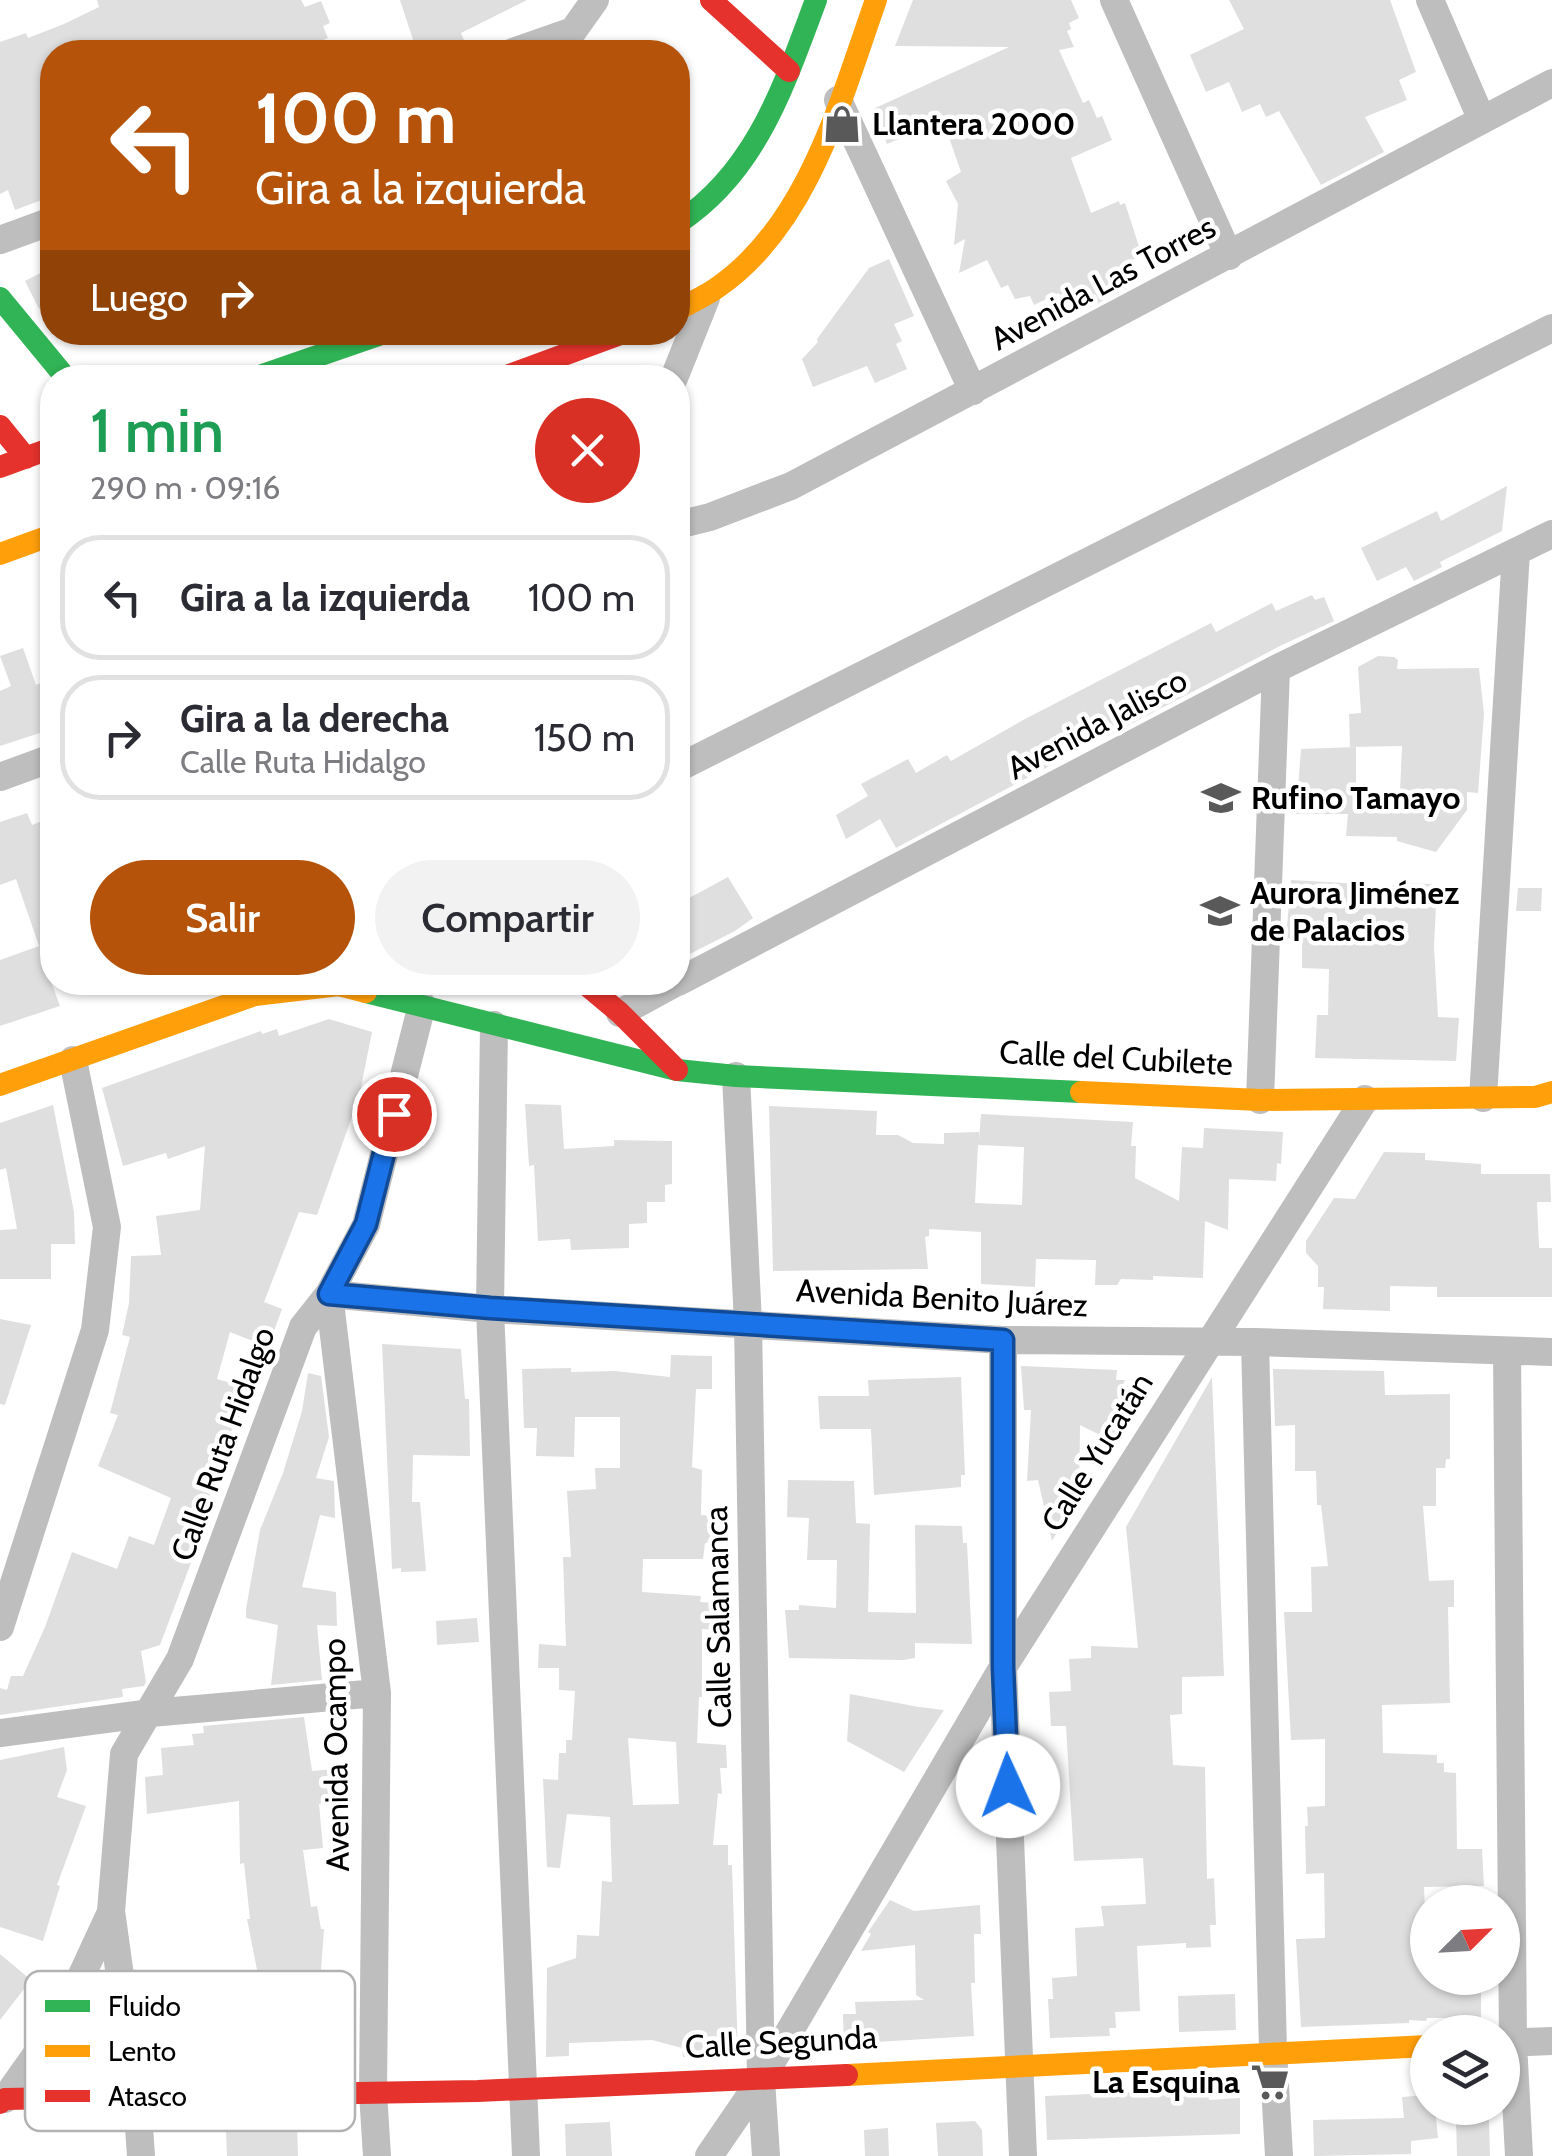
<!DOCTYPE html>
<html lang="es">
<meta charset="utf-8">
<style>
:root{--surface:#fff;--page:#f2f2f3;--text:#2b2b33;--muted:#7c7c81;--line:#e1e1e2;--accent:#b45309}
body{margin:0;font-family:Cabin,sans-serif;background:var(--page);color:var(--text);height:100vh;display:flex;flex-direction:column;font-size:38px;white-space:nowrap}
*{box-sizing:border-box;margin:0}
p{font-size:32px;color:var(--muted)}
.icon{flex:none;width:55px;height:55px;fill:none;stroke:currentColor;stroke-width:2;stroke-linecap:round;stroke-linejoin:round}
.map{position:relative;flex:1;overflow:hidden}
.sheet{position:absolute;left:40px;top:365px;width:650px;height:630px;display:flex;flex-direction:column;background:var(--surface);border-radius:40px;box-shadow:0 2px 8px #0004}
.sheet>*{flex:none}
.top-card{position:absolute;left:40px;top:40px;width:650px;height:305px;border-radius:40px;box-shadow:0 2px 8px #0004;background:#b45309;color:#fff;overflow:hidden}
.needle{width:65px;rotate:66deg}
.fabs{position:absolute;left:1410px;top:1885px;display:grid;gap:20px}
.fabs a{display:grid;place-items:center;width:110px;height:110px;border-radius:50%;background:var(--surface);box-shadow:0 2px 8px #0004;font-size:50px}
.pin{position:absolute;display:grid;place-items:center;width:85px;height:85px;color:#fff;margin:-42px;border:5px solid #fff;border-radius:50%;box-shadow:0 2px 10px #0007}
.me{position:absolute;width:110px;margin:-55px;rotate:358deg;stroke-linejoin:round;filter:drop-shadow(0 0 8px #0008)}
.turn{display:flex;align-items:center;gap:35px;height:210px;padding:0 50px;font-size:45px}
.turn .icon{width:130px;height:130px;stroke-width:2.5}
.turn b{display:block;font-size:70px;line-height:85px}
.then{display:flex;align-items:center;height:95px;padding:0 50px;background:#0003;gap:20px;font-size:38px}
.round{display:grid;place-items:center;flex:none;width:105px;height:105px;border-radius:52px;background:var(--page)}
.overview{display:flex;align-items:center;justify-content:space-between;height:170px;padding:0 50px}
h1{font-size:60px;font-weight:600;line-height:75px;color:#1e9e55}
.button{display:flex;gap:20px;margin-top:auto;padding:20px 50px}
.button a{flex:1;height:115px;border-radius:60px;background:var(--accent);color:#fff;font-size:40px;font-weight:600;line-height:115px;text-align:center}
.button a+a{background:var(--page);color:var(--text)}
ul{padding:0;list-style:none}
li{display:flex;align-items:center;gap:30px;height:125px;margin:0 20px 15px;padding:0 30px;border:5px solid var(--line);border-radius:40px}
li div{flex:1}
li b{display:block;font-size:38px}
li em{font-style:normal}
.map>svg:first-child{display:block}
</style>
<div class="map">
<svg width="1552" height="2156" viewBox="0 0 1552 2156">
<rect width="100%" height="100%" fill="#fff"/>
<!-- building -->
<path fill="#dfdfdf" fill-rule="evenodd" d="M 97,0 L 301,0 L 305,7 L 321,1 L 330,23 L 323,26 L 328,38 L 314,44 L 317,52 L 52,52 L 52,176 L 41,180 L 47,198 L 15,210 L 8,190 L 0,194 L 0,42 L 26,33 L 28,38 L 64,24 L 99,7 Z
M 400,0 L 527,0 L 461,33 L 469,52 L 417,52 Z
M 913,0 L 1071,0 L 1079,18 L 1069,23 L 1071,29 L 1067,31 L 1074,47 L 1059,50 L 1083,103 L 1089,100 L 1097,118 L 1102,116 L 1112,140 L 1071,158 L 1091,213 L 1119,201 L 1120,205 L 1125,203 L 1142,256 L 1120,265 L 1129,287 L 1085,310 L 1084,306 L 1068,314 L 1059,293 L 1034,305 L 1030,296 L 1015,299 L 1008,285 L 1001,288 L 987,260 L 959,273 L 965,239 L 954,245 L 958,204 L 946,181 L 961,172 L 943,120 L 887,144 L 873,109 L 1009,47 L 895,46 Z
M 1229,0 L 1390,0 L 1416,72 L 1399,80 L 1407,100 L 1365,117 L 1384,152 L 1321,185 L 1279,111 L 1266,117 L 1260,104 L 1242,112 L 1229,82 L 1206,92 L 1190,55 L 1244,29 Z
M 889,259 L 914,316 L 894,324 L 902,341 L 896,344 L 907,369 L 875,383 L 867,366 L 813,387 L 802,359 L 818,342 L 817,339 L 869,268 Z
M 52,267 L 52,324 L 38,307 L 25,281 Z
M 1507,486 L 1502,531 L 1440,562 L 1442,567 L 1414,581 L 1406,567 L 1377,581 L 1361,548 L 1437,511 L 1441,521 Z
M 1312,595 L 1315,600 L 1324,597 L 1334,621 L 1282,645 L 1108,736 L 1098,716 L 1056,738 L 1060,746 L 1049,751 L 1055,763 L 896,848 L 880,819 L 846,839 L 836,815 L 868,796 L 861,784 L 908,759 L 916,773 L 947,755 L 951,761 L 1025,719 L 1211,623 L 1216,632 L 1272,603 L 1276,611 Z
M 23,648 L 36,685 L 52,678 L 52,729 L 0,746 L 0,691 L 11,686 L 0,656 Z
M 1378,656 L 1394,657 L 1398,660 L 1397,669 L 1479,668 L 1484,714 L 1478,793 L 1467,792 L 1467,810 L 1436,852 L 1397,841 L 1397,837 L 1346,836 L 1348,814 L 1296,814 L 1301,749 L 1356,747 L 1356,792 L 1400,792 L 1402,746 L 1350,747 L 1349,714 L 1361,713 L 1358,667 Z
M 27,813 L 32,825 L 52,817 L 52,984 L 60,1006 L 0,1026 L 0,960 L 39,946 L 16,879 L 0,885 L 0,822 Z
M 728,877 L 753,918 L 735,931 L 678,960 L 678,904 Z
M 1291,880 L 1396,886 L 1396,883 L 1437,884 L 1434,947 L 1438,1017 L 1459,1018 L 1456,1061 L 1315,1058 L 1317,1015 L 1328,1015 L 1329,969 L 1302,968 L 1302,938 L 1286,938 Z
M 1518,888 L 1542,888 L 1541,911 L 1516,911 Z
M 329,1019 L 372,1032 L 359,1097 L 317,1215 L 299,1212 L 264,1302 L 282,1309 L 268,1347 L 230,1332 L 217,1379 L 241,1386 L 240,1391 L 248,1394 L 237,1423 L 234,1423 L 208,1500 L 214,1502 L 160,1645 L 141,1651 L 146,1682 L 144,1686 L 122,1689 L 123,1697 L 0,1715 L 0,1688 L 7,1690 L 11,1676 L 23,1676 L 45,1627 L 72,1552 L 117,1569 L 129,1536 L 154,1545 L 171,1498 L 98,1466 L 118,1415 L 110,1413 L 130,1337 L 122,1335 L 129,1303 L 131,1256 L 161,1255 L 156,1216 L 200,1210 L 205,1146 L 168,1159 L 166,1153 L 123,1166 L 102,1088 L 261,1031 L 262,1034 L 277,1029 L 279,1036 Z
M 525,1104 L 561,1105 L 564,1149 L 614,1146 L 614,1140 L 672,1141 L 672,1184 L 665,1185 L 665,1202 L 647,1202 L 647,1223 L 629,1224 L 629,1248 L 571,1250 L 570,1239 L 538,1241 L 534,1165 L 529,1166 Z
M 53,1105 L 74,1212 L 75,1244 L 51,1244 L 51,1279 L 0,1279 L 0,1230 L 17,1229 L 6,1168 L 0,1170 L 0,1123 Z
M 769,1106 L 877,1111 L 876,1135 L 898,1135 L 913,1143 L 944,1144 L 944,1133 L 979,1132 L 979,1140 L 981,1114 L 1133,1122 L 1131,1146 L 1136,1146 L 1135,1178 L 1179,1201 L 1182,1147 L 1203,1148 L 1204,1128 L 1283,1132 L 1281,1164 L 1277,1163 L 1276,1181 L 1229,1179 L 1228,1230 L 1205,1221 L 1203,1278 L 1153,1276 L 1153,1280 L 1121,1279 L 1117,1285 L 1095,1285 L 1096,1260 L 1036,1259 L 1035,1287 L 981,1284 L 981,1232 L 929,1229 L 929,1236 L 925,1237 L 928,1269 L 773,1271 ZM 978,1145 L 1024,1147 L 1022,1205 L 975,1203 Z
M 1384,1152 L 1425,1153 L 1425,1160 L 1481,1164 L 1481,1174 L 1550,1174 L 1551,1202 L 1537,1202 L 1539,1248 L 1552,1248 L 1552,1297 L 1437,1297 L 1437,1287 L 1390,1286 L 1390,1311 L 1323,1309 L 1324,1287 L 1318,1287 L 1318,1266 L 1306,1253 L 1306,1241 L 1334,1198 L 1355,1199 Z
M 0,1319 L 31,1325 L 5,1405 L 0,1404 Z
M 382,1344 L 461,1349 L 465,1399 L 469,1399 L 470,1456 L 413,1455 L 412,1502 L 420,1502 L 426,1571 L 401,1572 L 401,1568 L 392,1569 Z
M 671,1355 L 712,1356 L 712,1389 L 696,1389 L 692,1467 L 702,1470 L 701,1515 L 717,1516 L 718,1543 L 705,1543 L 703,1559 L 643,1559 L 642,1592 L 701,1596 L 700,1602 L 714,1603 L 715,1630 L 702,1629 L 702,1697 L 699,1697 L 697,1743 L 726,1745 L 727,1768 L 720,1768 L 722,1794 L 718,1793 L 713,1845 L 728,1845 L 728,1865 L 732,1865 L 738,2057 L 683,2057 L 682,2048 L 652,2040 L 569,2043 L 569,2056 L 546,2057 L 547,1968 L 576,1958 L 577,1935 L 599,1936 L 602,1881 L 612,1882 L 610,1817 L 567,1814 L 560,1868 L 547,1867 L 543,1779 L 558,1780 L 559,1753 L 566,1753 L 566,1740 L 572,1740 L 575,1691 L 559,1690 L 559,1668 L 538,1668 L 539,1644 L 566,1646 L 563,1557 L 571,1557 L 567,1491 L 596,1489 L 595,1468 L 620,1468 L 620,1417 L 575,1417 L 574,1457 L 536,1456 L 537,1428 L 524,1428 L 522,1369 L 571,1368 L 571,1372 L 614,1371 L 670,1377 ZM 628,1738 L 676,1742 L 679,1804 L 633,1805 Z
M 1021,1366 L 1117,1370 L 1116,1380 L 1125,1380 L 1123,1385 L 1146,1392 L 1116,1437 L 1102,1430 L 1100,1435 L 1080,1425 L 1079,1495 L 1052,1541 L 1038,1480 L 1027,1481 L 1031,1410 L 1024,1410 Z
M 1273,1369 L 1384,1371 L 1385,1395 L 1450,1394 L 1450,1459 L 1446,1459 L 1445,1468 L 1436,1468 L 1436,1506 L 1423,1506 L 1429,1581 L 1454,1580 L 1454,1607 L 1448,1607 L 1450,1703 L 1382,1705 L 1383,1753 L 1437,1755 L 1437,1763 L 1444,1763 L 1444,1772 L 1456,1773 L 1457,1849 L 1482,1849 L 1484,1886 L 1424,1887 L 1428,1978 L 1481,1978 L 1481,2018 L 1427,2018 L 1426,2021 L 1409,2020 L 1409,2023 L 1301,2027 L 1296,1939 L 1325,1938 L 1324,1873 L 1306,1874 L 1305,1826 L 1308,1826 L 1307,1807 L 1325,1806 L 1325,1739 L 1291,1740 L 1284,1612 L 1312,1612 L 1311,1567 L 1328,1566 L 1321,1505 L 1317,1505 L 1316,1471 L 1295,1471 L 1295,1425 L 1275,1426 Z
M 308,1373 L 321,1376 L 329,1437 L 316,1478 L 334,1481 L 335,1518 L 320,1515 L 302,1587 L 336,1592 L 337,1626 L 317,1625 L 322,1680 L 271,1685 L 278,1625 L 246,1618 L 246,1609 L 260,1530 L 283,1473 L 302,1411 Z
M 961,1377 L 965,1475 L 961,1475 L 961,1487 L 874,1495 L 871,1429 L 820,1429 L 818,1396 L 869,1396 L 868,1380 Z
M 1212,1377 L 1224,1676 L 1182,1677 L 1182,1714 L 1170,1715 L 1173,1765 L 1205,1767 L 1207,1879 L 1214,1878 L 1216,1925 L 1210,1925 L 1211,1947 L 1186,1948 L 1186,1943 L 1137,1946 L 1140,2011 L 1115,2012 L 1116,2028 L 1109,2028 L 1110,2036 L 1050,2038 L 1048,1999 L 1053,1999 L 1052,1978 L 1077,1976 L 1075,1928 L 1104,1926 L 1101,1906 L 1146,1904 L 1143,1858 L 1074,1861 L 1066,1726 L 1051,1726 L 1049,1692 L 1071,1691 L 1069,1659 L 1091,1658 L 1091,1646 L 1138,1648 L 1126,1527 Z
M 788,1480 L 854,1481 L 856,1523 L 870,1524 L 868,1612 L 916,1613 L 915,1525 L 962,1526 L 963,1543 L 967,1543 L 972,1644 L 915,1643 L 915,1658 L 903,1660 L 789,1658 L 785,1610 L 799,1610 L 799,1605 L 836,1608 L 837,1560 L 807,1560 L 809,1518 L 787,1517 Z
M 477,1618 L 479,1642 L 437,1645 L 436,1621 Z
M 850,1694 L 919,1707 L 944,1710 L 904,1772 L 847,1741 Z
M 304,1717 L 312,1771 L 335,1769 L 340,1799 L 319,1804 L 323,1848 L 303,1850 L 311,1907 L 317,1906 L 321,1929 L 324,1929 L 316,2039 L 332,2040 L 333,2069 L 221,2073 L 226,2028 L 253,2029 L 254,1986 L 260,1985 L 247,1919 L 250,1919 L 244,1863 L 240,1864 L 239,1801 L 147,1814 L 145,1777 L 163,1775 L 161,1748 L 194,1745 L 192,1734 L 204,1733 L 203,1726 Z
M 64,1747 L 67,1770 L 57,1797 L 86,1806 L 57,1885 L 60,1886 L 43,1941 L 0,1927 L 0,1760 Z
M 890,1900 L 914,1911 L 980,1905 L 981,1934 L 974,1934 L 975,1983 L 971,1983 L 974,2036 L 844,2044 L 843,2014 L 856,2014 L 855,2002 L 924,2000 L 916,1995 L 915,1945 L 861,1951 L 871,1934 L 868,1932 Z
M 0,1954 L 31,1980 L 0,2020 Z
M 1235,1994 L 1236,2030 L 1179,2032 L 1178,1996 Z
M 1208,2089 L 1209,2100 L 1240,2098 L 1240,2134 L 1047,2140 L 1045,2096 Z
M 1428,2095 L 1428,2108 L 1435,2108 L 1438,2138 L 1411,2141 L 1411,2154 L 1314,2156 L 1313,2120 L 1404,2118 L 1402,2097 Z
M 1489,2119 L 1490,2156 L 1457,2156 L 1456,2120 Z
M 975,2121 L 982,2130 L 983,2156 L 938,2156 L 936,2123 Z
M 610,2122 L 612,2156 L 566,2156 L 565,2124 Z
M 297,2124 L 298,2156 L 227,2156 L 226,2131 Z
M 888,2128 L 889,2156 L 865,2156 L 864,2130 Z"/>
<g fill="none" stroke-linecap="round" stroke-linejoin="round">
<!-- street -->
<path stroke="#bebebe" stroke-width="28" d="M 1114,0 L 1229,256
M 1430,0 L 1481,118
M 513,52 L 573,31 L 595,0
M 838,100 L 973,391
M 0,240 L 52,221
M 674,378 L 706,298
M 678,525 L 710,517 L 791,486 L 1552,83
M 678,768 L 1552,328
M 0,777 L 52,758
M 678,982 L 1276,669 L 1552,534
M 620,1013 L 677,982
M 494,1025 L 490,1309 L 526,2156
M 736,1076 L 748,1323 L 761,2080 L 766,2156
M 1483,1098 L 1516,552
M 1260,1100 L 1276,669
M 329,1294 L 490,1309 L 1003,1340 L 1255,1342 L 1552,1352
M 329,1294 L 377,1693 L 373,2093 L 377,2156
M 1003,1340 L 1003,1667 L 1023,2156
M 1255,1342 L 1273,2050 L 1279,2156
M 1507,1352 L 1513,2043 L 1519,2156
M 0,1627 L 95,1330 L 107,1227 L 73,1060
M 0,1733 L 151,1713 L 377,1693
M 1502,2043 L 1552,2041
M 5,2099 L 62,2018 L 111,1912
M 141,2156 L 137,2099 L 111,1911 L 124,1754 L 180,1659 L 303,1327 L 329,1294 L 366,1225 L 422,1005
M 709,2156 L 761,2080 L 1003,1667 L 1365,1099"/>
<!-- fast -->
<path stroke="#30b455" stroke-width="22" d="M 678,223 C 757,171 784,85 816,0
M 0,298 L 66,378
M 254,378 L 387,332
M 366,992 L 677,1070 L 736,1076 L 1081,1092"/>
<!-- slow -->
<path stroke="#ff9f0a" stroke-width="22" d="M 678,310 C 691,302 706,296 718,287 C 809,224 841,98 876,0
M 0,554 L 52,535
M 0,1085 L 255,995 L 339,985 L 366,992
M 1081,1092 L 1260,1100 L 1535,1097 L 1552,1092
M 847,2075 L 1428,2046"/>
<!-- jam -->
<path stroke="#e5322d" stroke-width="22" d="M 711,0 L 789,71
M 501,378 L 626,332
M 0,426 L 26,458
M 0,467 L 52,448
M 583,982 L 620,1013 L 677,1070
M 0,2103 L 5,2099 L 478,2091 L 847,2075"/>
</g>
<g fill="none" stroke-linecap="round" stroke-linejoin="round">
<!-- route casing -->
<g stroke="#114b97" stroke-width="25">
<path id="route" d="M 394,1114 L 366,1224 L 329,1294 L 490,1308 L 1003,1340 L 1003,1667 L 1008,1786"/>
</g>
<!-- route -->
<use href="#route" stroke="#1a73e8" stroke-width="18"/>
</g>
<!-- icons -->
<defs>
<g id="shop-bare" transform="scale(3)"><path d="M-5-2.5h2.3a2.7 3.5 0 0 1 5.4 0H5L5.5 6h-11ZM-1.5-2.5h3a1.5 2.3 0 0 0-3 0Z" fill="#595959" stroke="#fff" stroke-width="2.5" paint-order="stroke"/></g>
<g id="school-bare" transform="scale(3)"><path d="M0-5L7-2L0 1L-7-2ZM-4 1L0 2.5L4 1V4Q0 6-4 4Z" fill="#595959" stroke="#fff" stroke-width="2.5" paint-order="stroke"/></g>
<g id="supermarket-bare" transform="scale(3)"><path d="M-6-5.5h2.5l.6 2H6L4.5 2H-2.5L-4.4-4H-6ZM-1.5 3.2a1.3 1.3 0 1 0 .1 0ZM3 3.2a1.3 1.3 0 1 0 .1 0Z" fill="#595959" stroke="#fff" stroke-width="2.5" paint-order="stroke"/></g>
</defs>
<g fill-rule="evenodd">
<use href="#shop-bare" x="842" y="124"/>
<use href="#school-bare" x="1221" y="798"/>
<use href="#school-bare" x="1220" y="911"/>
<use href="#supermarket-bare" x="1270" y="2082"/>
</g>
<g text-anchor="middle" stroke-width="9" stroke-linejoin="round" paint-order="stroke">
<!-- poi labels -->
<g font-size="32" font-weight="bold" fill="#000" stroke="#fff" text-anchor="start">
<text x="872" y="135">Llantera 2000</text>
<text x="1251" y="809">Rufino Tamayo</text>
<text x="1250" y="904">Aurora Jiménez<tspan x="1250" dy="37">de Palacios</tspan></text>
<text x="1240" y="2093" text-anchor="end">La Esquina</text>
</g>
<!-- street labels -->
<g font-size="32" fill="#000" stroke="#fff">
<text transform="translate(1103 283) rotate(-28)" y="11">Avenida Las Torres</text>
<text transform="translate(1097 724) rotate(-28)" y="11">Avenida Jalisco</text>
<text transform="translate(1116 1058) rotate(3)" y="11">Calle del Cubilete</text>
<text transform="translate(942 1298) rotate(3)" y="11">Avenida Benito Juárez</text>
<text transform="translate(223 1444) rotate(-70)" y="11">Calle Ruta Hidalgo</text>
<text transform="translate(1097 1452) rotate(-58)" y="11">Calle Yucatán</text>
<text transform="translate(718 1617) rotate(-91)" y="11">Calle Salamanca</text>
<text transform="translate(336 1755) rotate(-91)" y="11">Avenida Ocampo</text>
<text transform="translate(781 2042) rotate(-3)" y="11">Calle Segunda</text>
</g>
</g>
<!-- legend -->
<rect x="25" y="1971" width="330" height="160" rx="15" fill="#fff" stroke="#b2b2b2" stroke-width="2.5"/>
<rect x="45" y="2000" width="45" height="12" fill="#30b455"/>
<rect x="45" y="2045" width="45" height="12" fill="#ff9f0a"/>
<rect x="45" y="2090" width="45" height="12" fill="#e5322d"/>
<g font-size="28" fill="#000">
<text x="108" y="2016">Fluido</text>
<text x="108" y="2061">Lento</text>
<text x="108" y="2106">Atasco</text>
</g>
</svg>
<div class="fabs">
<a><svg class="needle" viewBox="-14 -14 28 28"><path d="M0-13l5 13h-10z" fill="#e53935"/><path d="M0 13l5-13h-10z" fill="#7c7c81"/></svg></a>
<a><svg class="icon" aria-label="layers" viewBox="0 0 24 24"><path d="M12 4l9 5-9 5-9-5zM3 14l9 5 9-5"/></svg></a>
</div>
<div class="pin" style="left:394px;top:1114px;background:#d93025"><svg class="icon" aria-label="arrive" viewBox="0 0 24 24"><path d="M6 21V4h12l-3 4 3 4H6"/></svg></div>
<svg class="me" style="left:1008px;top:1786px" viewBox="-20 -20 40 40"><circle r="19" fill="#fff"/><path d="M0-13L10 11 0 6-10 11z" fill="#1a73e8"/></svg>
<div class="top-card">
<div class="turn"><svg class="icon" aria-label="left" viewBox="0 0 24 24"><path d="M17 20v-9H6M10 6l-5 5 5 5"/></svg><div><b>100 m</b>Gira a la izquierda</div></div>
<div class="then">Luego<svg class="icon" aria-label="right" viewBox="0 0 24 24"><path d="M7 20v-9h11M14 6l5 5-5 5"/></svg></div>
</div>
<section class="sheet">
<div class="overview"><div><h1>1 min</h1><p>290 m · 09:16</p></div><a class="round" style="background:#d93025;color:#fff"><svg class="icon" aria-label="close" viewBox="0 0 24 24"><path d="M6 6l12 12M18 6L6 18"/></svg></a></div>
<ul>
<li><svg class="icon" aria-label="left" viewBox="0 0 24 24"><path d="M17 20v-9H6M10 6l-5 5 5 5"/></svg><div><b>Gira a la izquierda</b></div><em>100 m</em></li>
<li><svg class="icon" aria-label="right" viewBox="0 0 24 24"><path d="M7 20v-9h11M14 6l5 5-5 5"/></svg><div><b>Gira a la derecha</b><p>Calle Ruta Hidalgo</p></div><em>150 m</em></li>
</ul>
<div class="button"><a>Salir</a><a>Compartir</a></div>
</section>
</div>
